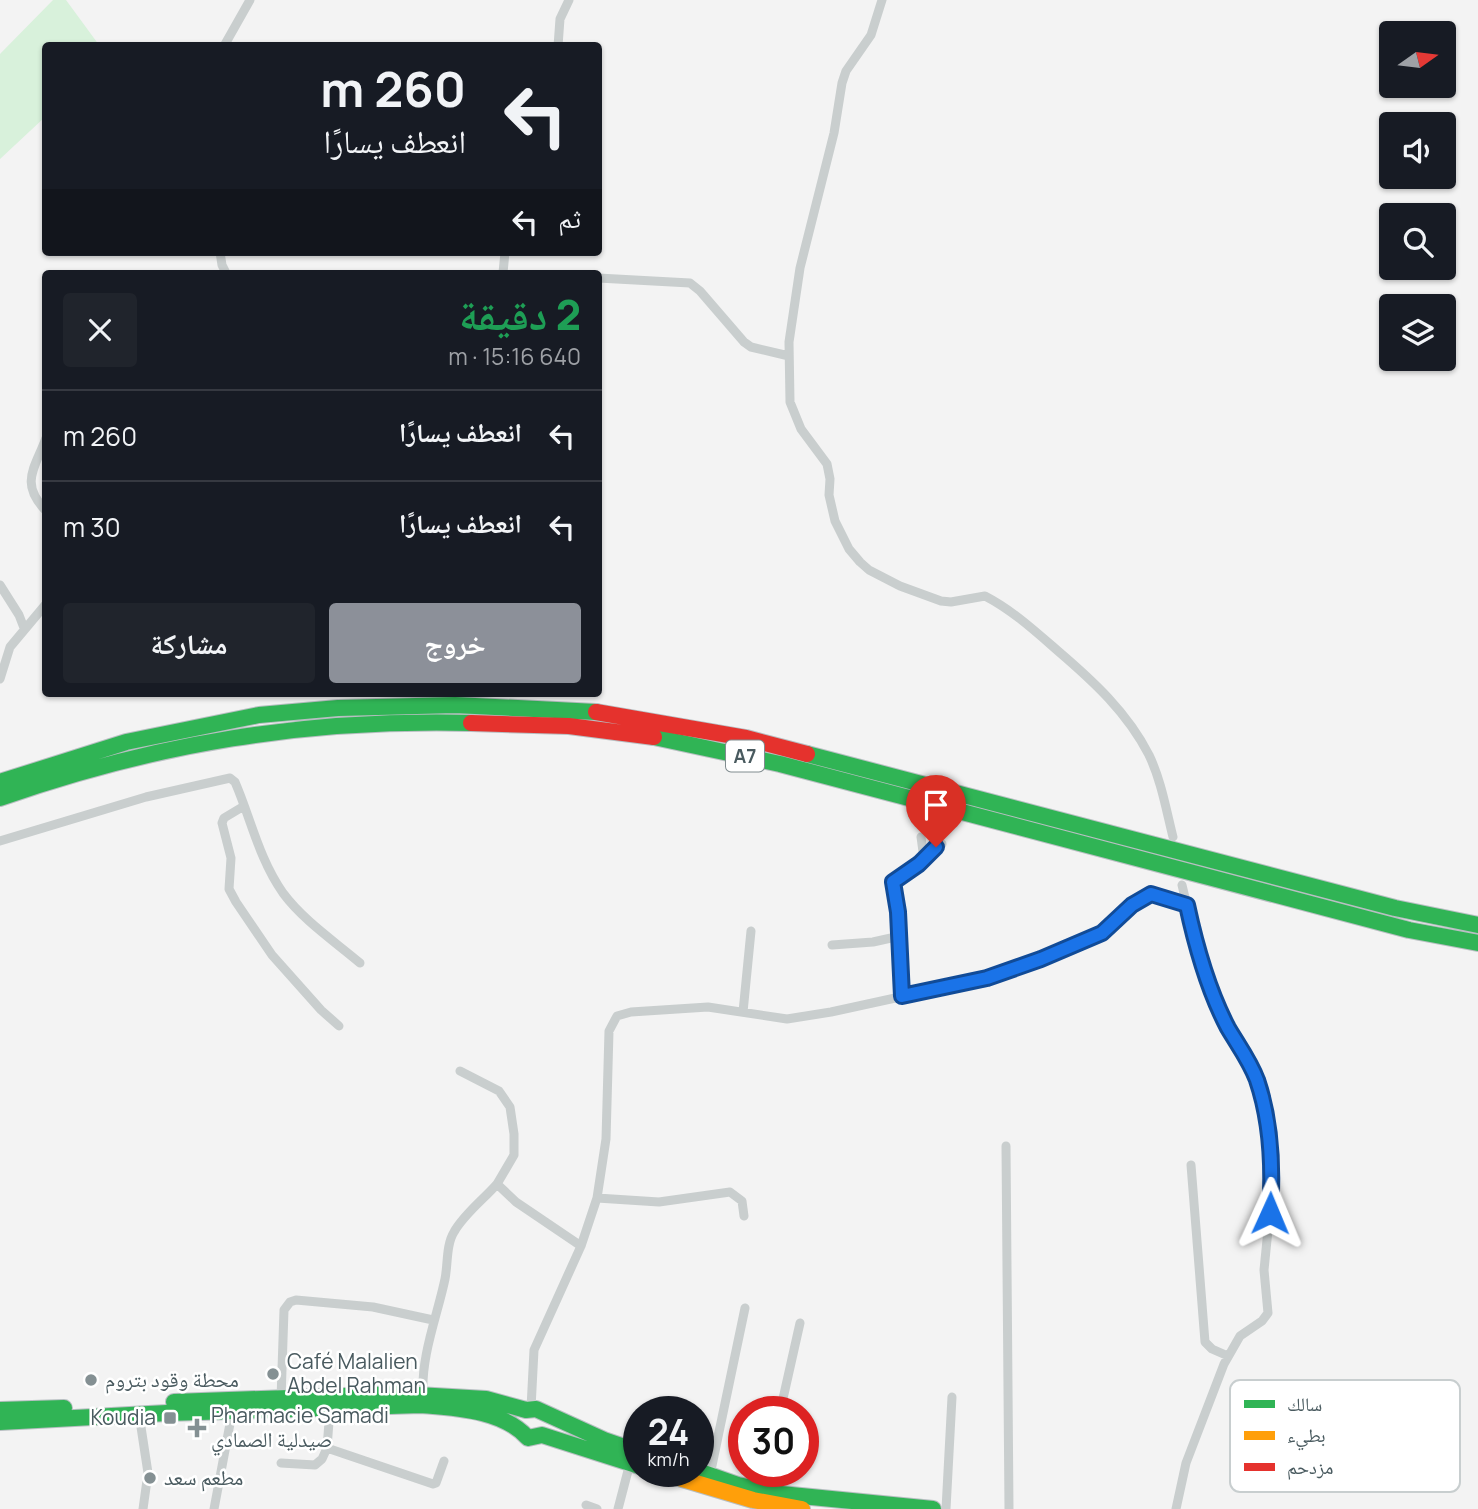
<!DOCTYPE html>
<html lang="ar">
<meta charset="utf-8">
<style>
:root{--surface:#171b24;--page:#20242c;--text:#f1f3f6;--muted:#9ea1a6;--line:#363941;--accent:#8c9099}
body{margin:0;font-family:Manrope,"Noto Naskh Arabic",sans-serif;background:var(--page);color:var(--text);direction:rtl;height:100vh;display:flex;flex-direction:column;font-size:26px;white-space:nowrap}
*{box-sizing:border-box;margin:0}
p{font-size:23px;color:var(--muted)}
.icon{flex:none;width:38px;height:38px;fill:none;stroke:currentColor;stroke-width:2;stroke-linecap:round;stroke-linejoin:round}
.map{position:relative;flex:1;overflow:hidden;direction:ltr}
.panel{position:absolute;left:42px;top:270px;width:560px;height:427px;display:flex;flex-direction:column;background:var(--surface);border-radius:7px;box-shadow:0 2px 5px #0004;direction:rtl}
.panel>*{flex:none}
.hud{position:absolute;left:42px;top:42px;width:560px;height:214px;border-radius:7px;box-shadow:0 2px 5px #0004;direction:rtl;background:#171b24;color:var(--text);overflow:hidden}
.needle{width:46px;rotate:76deg}
.fabs{position:absolute;left:1379px;top:21px;display:grid;gap:14px}
.fabs a{display:grid;place-items:center;width:77px;height:77px;border-radius:7px;background:var(--surface);box-shadow:0 2px 5px #0004;font-size:35px}
.speed{position:absolute;left:623px;top:1396px;display:flex;gap:14px;font-size:35px;font-weight:700;text-align:center}
.speed>*{display:grid;place-content:center;width:91px;height:91px;border-radius:50%;background:var(--surface);box-shadow:0 2px 5px #0004;line-height:1}
.speed small{font-size:18px;font-weight:400}
.speed .limit{border:10px solid #d22;background:#fff;color:#111}
.pin{position:absolute;display:grid;place-items:center;width:60px;height:60px;color:#fff;margin:-72px -30px;border-radius:50% 50% 50% 0;rotate:-45deg;box-shadow:0 0 7px #0007}
.pin .icon{rotate:45deg}
.me{position:absolute;width:77px;margin:-38px;rotate:1deg;stroke-linejoin:round;filter:drop-shadow(0 0 5px #0008)}
.turn{display:flex;align-items:center;gap:24px;height:147px;padding:0 21px;font-size:32px}
.turn .icon{width:91px;height:91px;stroke-width:2.5}
.turn b{display:block;font-size:49px;line-height:60px}
.then{display:flex;align-items:center;height:66px;padding:0 21px;background:#0003;gap:14px;font-size:26px}
.round{display:grid;place-items:center;flex:none;width:74px;height:74px;border-radius:7px;background:var(--page)}
.summary{display:flex;align-items:center;justify-content:space-between;height:119px;padding:0 21px}
h1{font-size:42px;font-weight:800;line-height:52px;color:#1e9e55}
.cta{display:flex;gap:14px;margin-top:auto;padding:14px 21px}
.cta a{flex:1;height:80px;border-radius:7px;background:var(--accent);color:#fff;font-size:28px;font-weight:800;line-height:80px;text-align:center}
.cta a+a{background:var(--page);color:var(--text)}
ul{padding:0;list-style:none}
li{display:flex;align-items:center;gap:21px;height:91px;padding:0 21px;border-top:2px solid var(--line)}
li div{flex:1}
li b{display:block;font-size:26px}
li em{font-style:normal}
.map>svg:first-child{display:block}
</style>
<div class="map">
<svg width="1478" height="1509" viewBox="0 0 1478 1509">
<rect width="100%" height="100%" fill="#f3f3f3"/>
<!-- green -->
<path fill="#d8f1db" d="M 53,0 L 66,0 L 99,45 L 46,46 L 45,117 L 0,159 L 0,54 Z"/>
<g fill="none" stroke-linecap="round" stroke-linejoin="round">
<!-- fast casing -->
<g stroke="#b8bfc2" stroke-width="18">
<path id="fast" d="M 654,737 L 780,764 L 1409,930 L 1478,943
M 807,754 L 1395,908 L 1478,925
M 0,782 L 126,742 L 259,715 L 338,708 L 455,705 L 596,712
M 0,798 C 157,743 305,719 471,723
M 174,1402 L 400,1394 L 486,1399 L 526,1410 L 536,1409 L 604,1440 L 639,1452
M 0,1410 L 64,1408
M 0,1422 L 167,1413 L 421,1405 C 457,1408 503,1410 528,1438 L 542,1435 L 639,1466
M 698,1471 L 738,1485 L 781,1494 L 933,1509"/>
</g>
<!-- slow casing -->
<g stroke="#b8bfc2" stroke-width="18">
<path id="slow" d="M 659,1472 L 753,1500 L 802,1509"/>
</g>
<!-- jam casing -->
<g stroke="#b8bfc2" stroke-width="18">
<path id="jam" d="M 596,712 L 746,738 L 807,754
M 471,723 L 569,726 L 654,737"/>
</g>
<!-- street -->
<path stroke="#c9cece" stroke-width="9" d="M 882,0 L 871,35 L 846,71 L 842,83 L 834,133 L 800,268 L 789,342 L 790,402 L 801,429 L 827,464 L 830,479 L 829,495 L 835,521 L 849,549 L 860,562 L 869,570 L 900,586 L 941,601 L 951,602 L 985,596 C 1012,610 1035,631 1058,651 C 1093,681 1127,712 1149,755 C 1161,780 1166,809 1173,837
M 224,46 L 250,0
M 558,46 L 560,19 L 569,0
M 220,252 L 222,265 L 226,273
M 503,273 L 505,252
M 598,278 L 690,283 L 700,291 L 744,342 L 751,347 L 789,356
M 46,438 C 35,468 19,483 46,511
M 0,585 L 19,615 L 24,628
M 0,679 L 10,647 L 46,604
M 244,806 L 224,818 L 222,823 L 231,858 L 229,889 L 236,902 L 272,955 L 321,1010 L 339,1026
M 921,837 L 924,859
M 0,841 L 146,797 L 230,778 L 235,782 C 251,819 259,859 283,893 C 303,920 334,941 360,963
M 832,945 L 873,942 L 900,936
M 902,996 L 898,912 L 892,887 L 893,882 L 919,864 L 942,844
M 743,1012 L 751,931
M 460,1071 L 499,1091 L 510,1107 L 514,1134 L 514,1155 L 497,1184 L 516,1202 L 581,1246
M 1006,1146 L 1009,1509
M 1191,1165 L 1205,1342 L 1212,1349 L 1228,1356
M 597,1198 L 659,1202 L 730,1192 L 742,1201 L 744,1216
M 423,1395 C 421,1355 437,1317 445,1279 C 448,1264 446,1245 454,1232 C 464,1214 484,1199 497,1184
M 281,1399 L 284,1310 L 290,1302 L 296,1300 L 373,1307 L 433,1320
M 531,1408 L 534,1350 L 581,1246 L 597,1198 L 606,1139 L 609,1031 L 617,1016 L 631,1012 L 708,1007 L 787,1019 L 831,1012 L 987,978 L 1041,959 L 1102,933 L 1132,905 L 1151,894 L 1187,906
M 330,1409 L 327,1448 L 433,1484 L 436,1483 L 444,1461
M 780,1412 L 800,1323
M 142,1414 L 141,1427 L 148,1473 L 143,1509
M 281,1463 L 315,1465 L 322,1459 L 327,1448
M 710,1475 L 745,1308
M 766,1491 L 769,1472
M 586,1505 L 597,1509
M 214,1509 L 232,1413
M 618,1509 L 630,1463
M 946,1509 L 952,1397
M 1176,1509 L 1186,1463 L 1224,1364 L 1240,1336 L 1262,1321 L 1268,1313 L 1264,1270 L 1272,1190 L 1268,1138 L 1257,1080 L 1246,1056 L 1228,1027 L 1209,984 L 1198,952 L 1182,885"/>
<!-- fast -->
<use href="#fast" stroke="#30b455" stroke-width="16"/>
<!-- slow -->
<use href="#slow" stroke="#ff9f0a" stroke-width="16"/>
<!-- jam -->
<use href="#jam" stroke="#e5322d" stroke-width="16"/>
</g>
<g fill="none" stroke-linecap="round" stroke-linejoin="round">
<!-- route casing -->
<g stroke="#114b97" stroke-width="18">
<path id="route" d="M 936,847 L 919,864 L 893,882 L 898,912 L 902,996 L 987,978 L 1041,959 L 1102,933 L 1132,905 L 1151,894 L 1187,905 C 1196,947 1208,990 1228,1028 C 1238,1045 1250,1061 1257,1080 C 1271,1121 1273,1170 1270,1213"/>
</g>
<!-- route -->
<use href="#route" stroke="#1a73e8" stroke-width="12"/>
</g>
<!-- markers -->
<g fill="#849093" stroke="#fff" stroke-width="2.5">
<circle cx="273" cy="1374" r="7"/>
<circle cx="91" cy="1380" r="7"/>
<rect x="163" y="1411" width="14" height="14" rx="3.5"/>
<path d="M193.5 1417.5h7v7h7v7h-7v7h-7v-7h-7v-7h7z"/>
<circle cx="150" cy="1478" r="7"/>
</g>
<g text-anchor="middle" stroke-width="5" stroke-linejoin="round" paint-order="stroke">
<!-- shield labels -->
<rect fill="#fff" stroke="#808c8f" stroke-width="2" x="726" y="740.5" width="38" height="31" rx="5"/>
<g font-size="19" font-weight="bold" fill="#495a5f">
<text x="745" y="763">A7</text>
</g>
<!-- poi labels -->
<g font-size="21" fill="#495a5f" stroke="#fff" text-anchor="start">
<text x="287" y="1369">Café Malalien<tspan x="287" dy="24">Abdel Rahman</tspan></text>
<text x="105" y="1387">محطة وقود بتروم</text>
<text x="211" y="1423">Pharmacie Samadi<tspan x="211" dy="24">صيدلية الصمادي</tspan></text>
<text x="156" y="1425" text-anchor="end">Koudia</text>
<text x="164" y="1485">مطعم سعد</text>
</g>
</g>
<!-- legend -->
<rect x="1230" y="1380" width="230" height="112" rx="10" fill="#fff" stroke="#c8cecf" stroke-width="2"/>
<rect x="1244" y="1400" width="31" height="8" fill="#30b455"/>
<rect x="1244" y="1431" width="31" height="9" fill="#ff9f0a"/>
<rect x="1244" y="1463" width="31" height="8" fill="#e5322d"/>
<g font-size="19" fill="#495a5f">
<text x="1287" y="1411">سالك</text>
<text x="1287" y="1442">بطيء</text>
<text x="1287" y="1474">مزدحم</text>
</g>
</svg>
<div class="fabs">
<a><svg class="needle" viewBox="-14 -14 28 28"><path d="M0-13l5 13h-10z" fill="#e53935"/><path d="M0 13l5-13h-10z" fill="#9ea1a6"/></svg></a>
<a><svg class="icon" aria-label="sound" viewBox="0 0 24 24"><path d="M4 9h4l5-4v14l-5-4H4zM17 9q2 3 0 6"/></svg></a>
<a><svg class="icon" aria-label="search" viewBox="0 0 24 24"><circle cx="10" cy="10" r="6"/><path d="M15 15l6 6"/></svg></a>
<a><svg class="icon" aria-label="layers" viewBox="0 0 24 24"><path d="M12 4l9 5-9 5-9-5zM3 14l9 5 9-5"/></svg></a>
</div>
<div class="speed"><div>24<small>km/h</small></div><div class="limit">30</div></div>
<div class="pin" style="left:936px;top:847px;background:#d93025"><svg class="icon" aria-label="arrive" viewBox="0 0 24 24"><path d="M6 21V4h12l-3 4 3 4H6"/></svg></div>
<svg class="me" style="left:1270px;top:1213px" viewBox="-20 -20 40 40"><path d="M0-17L14 15 0 8-14 15z" fill="#1a73e8" stroke="#fff" stroke-width="4"/></svg>
<div class="hud">
<div class="turn"><svg class="icon" aria-label="left" viewBox="0 0 24 24"><path d="M17 20v-9H6M10 6l-5 5 5 5"/></svg><div><b>260 m</b>انعطف يسارًا</div></div>
<div class="then">ثم<svg class="icon" aria-label="left" viewBox="0 0 24 24"><path d="M17 20v-9H6M10 6l-5 5 5 5"/></svg></div>
</div>
<section class="panel">
<div class="summary"><div><h1>2 دقيقة</h1><p>640 m · 15:16</p></div><a class="round"><svg class="icon" aria-label="close" viewBox="0 0 24 24"><path d="M6 6l12 12M18 6L6 18"/></svg></a></div>
<ul>
<li><svg class="icon" aria-label="left" viewBox="0 0 24 24"><path d="M17 20v-9H6M10 6l-5 5 5 5"/></svg><div><b>انعطف يسارًا</b></div><em>260 m</em></li>
<li><svg class="icon" aria-label="left" viewBox="0 0 24 24"><path d="M17 20v-9H6M10 6l-5 5 5 5"/></svg><div><b>انعطف يسارًا</b></div><em>30 m</em></li>
</ul>
<div class="cta"><a>خروج</a><a>مشاركة</a></div>
</section>
</div>
